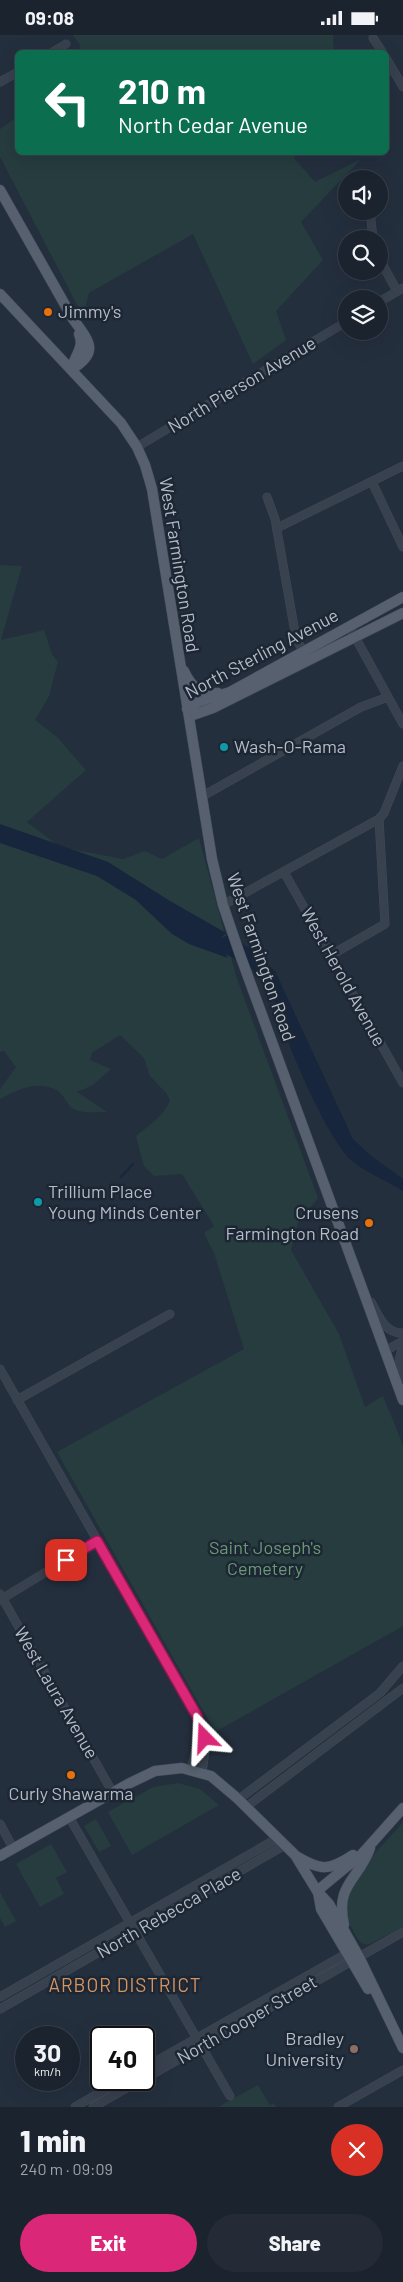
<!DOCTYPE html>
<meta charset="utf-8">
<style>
:root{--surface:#1b232e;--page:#242b36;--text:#f1f3f6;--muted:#a0a4aa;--line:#39404a;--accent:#db2777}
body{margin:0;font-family:Barlow,sans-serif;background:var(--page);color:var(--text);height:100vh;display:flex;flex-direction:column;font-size:19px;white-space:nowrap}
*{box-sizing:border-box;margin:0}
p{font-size:16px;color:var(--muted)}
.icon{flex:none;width:28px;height:28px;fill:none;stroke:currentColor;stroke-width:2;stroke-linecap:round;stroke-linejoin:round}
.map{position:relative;height:2072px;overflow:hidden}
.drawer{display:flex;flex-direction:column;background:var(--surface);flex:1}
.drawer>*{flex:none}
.banner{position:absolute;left:15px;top:15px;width:374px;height:105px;border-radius:8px;box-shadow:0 5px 20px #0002,0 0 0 1px var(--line);background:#0b6e4f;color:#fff;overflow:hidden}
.tools{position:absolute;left:338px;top:135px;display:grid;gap:10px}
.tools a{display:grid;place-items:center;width:50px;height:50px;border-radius:50%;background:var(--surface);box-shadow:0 5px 20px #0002,0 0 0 1px var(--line);font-size:25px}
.speed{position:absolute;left:15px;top:1991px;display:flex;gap:10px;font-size:25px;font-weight:700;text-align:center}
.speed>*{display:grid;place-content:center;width:65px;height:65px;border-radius:50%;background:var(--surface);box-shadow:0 5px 20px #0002,0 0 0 1px var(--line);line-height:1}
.speed small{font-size:12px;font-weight:400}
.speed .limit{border:2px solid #111;border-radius:8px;background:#fff;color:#111}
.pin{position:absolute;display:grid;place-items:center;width:42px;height:42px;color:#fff;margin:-21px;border-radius:10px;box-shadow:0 2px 8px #0006}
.me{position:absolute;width:55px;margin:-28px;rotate:339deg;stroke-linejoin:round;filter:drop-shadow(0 0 4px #0008)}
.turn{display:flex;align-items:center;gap:18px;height:105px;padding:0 20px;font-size:22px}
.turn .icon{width:65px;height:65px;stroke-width:2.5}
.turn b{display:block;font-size:35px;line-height:42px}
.round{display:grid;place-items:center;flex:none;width:52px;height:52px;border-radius:26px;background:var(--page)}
.overview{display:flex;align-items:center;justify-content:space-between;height:85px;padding:0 20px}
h1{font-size:30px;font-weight:800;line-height:38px}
.button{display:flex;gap:10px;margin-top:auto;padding:10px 20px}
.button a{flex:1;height:58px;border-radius:30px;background:var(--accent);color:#fff;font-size:20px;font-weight:800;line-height:58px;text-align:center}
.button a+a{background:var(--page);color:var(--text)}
.status{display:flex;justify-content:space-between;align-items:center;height:35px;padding:0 25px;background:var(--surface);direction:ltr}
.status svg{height:14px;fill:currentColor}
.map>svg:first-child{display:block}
</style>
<div class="status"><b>09:08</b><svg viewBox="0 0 49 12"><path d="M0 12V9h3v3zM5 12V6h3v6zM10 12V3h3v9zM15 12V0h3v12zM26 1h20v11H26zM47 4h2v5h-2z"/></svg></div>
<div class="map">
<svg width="403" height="2072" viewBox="0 0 403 2072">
<rect width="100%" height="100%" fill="#242f3e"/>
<!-- green -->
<path fill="#263c3f" d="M 73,0 L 333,0 L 334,17 L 80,17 L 80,10 Z
M 17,82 L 18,118 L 297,118 L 294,123 L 315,147 L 361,124 L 301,187 L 323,225 L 276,276 L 286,305 L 253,329 L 193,199 L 89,258 L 83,281 L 0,122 L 0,94 Z
M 0,530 L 22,531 L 1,605 L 44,595 L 52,619 L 58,627 L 49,661 L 35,685 L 57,702 L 86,735 L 27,787 L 60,812 L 123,824 L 145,816 L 162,824 L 199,803 L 236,941 L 318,1163 L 298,1188 L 291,1215 L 339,1299 L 365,1372 L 383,1361 L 403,1410 L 403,1591 L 215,1697 L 57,1417 L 244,1314 L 214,1218 L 204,1198 L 214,1191 L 182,1139 L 154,1141 L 144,1131 L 136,1101 C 148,1091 165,1080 170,1065 L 166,1058 L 150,1041 L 144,1023 L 120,1000 L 92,1018 L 90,1025 L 111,1034 L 93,1050 L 77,1057 L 107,1077 C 96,1077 81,1079 72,1073 C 66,1068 63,1058 56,1055 C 37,1045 17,1055 0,1064 L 0,1054 L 16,1032 L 4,1016 L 0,1017 Z
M 178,1748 L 200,1754 L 219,1770 L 132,1820 L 108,1777 L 153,1752 Z
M 96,1784 L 111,1811 L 99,1817 L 84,1791 Z
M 403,1787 L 403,1892 L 370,1909 C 360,1911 358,1904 354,1897 C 349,1888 344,1877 345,1868 C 348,1841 386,1808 403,1787 Z
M 51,1809 L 67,1837 L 56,1843 L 64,1859 L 40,1872 L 16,1829 Z
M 0,1857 L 16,1886 L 5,1892 L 0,1883 Z
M 258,2050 L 270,2070 L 274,2068 L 276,2072 L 218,2072 Z"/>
<!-- water -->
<path fill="#17263c" d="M 0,789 L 108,827 L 170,866 L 226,898 L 221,903 L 228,900 L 249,913 L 275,936 L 353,1104 L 370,1120 L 403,1144 L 403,1156 C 387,1146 367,1138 353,1127 C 329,1106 297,1030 285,999 C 278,980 274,958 261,942 C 252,932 238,926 226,919 L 228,923 L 189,909 L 172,899 L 136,865 L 97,841 L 0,808 Z"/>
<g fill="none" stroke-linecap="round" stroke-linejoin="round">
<!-- stream -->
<path stroke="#17263c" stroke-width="2" d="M 121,1142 L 133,1129"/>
<!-- minor casing -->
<g stroke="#414a57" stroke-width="9">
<path id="minor" d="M 373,3 L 383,18
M 51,18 L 66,9
M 386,23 L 403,52
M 0,47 L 18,37
M 370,176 L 373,204
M 379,223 L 397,256
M 379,267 L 403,253
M 137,412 L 346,287
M 372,447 L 403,512
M 267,462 L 275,484 L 296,603 L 305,620
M 277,493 L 403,431
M 349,591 L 403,689
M 201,762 L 361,672 L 388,662
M 284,837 L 403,1048
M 223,870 L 379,784 L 384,778 L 403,731
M 331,920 L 385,889 L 379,784
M 371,1267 C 379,1281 385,1299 403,1298
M 403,1314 C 397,1324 400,1331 403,1342
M 385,1316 L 403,1306
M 0,1334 L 197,1681 L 206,1710 L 202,1737
M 17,1365 L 170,1279
M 0,1559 L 113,1758
M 0,1565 L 97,1506
M 191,1734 L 198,1705 L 197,1689
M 239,1764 L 380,1658 L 403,1631
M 246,1772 L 403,1653
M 69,1782 L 230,2061
M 0,1789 L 13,1813
M 359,1922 L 403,1897
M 0,1962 L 278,1803
M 0,1974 L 285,1810
M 144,2033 L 346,1919
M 144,2044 L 350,1927
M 75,2072 L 122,2045
M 93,2072 L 141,2045
M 338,2072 L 403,2035"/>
</g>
<!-- major casing -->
<g stroke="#414a57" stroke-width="11">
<path id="major" d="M 0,155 L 73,284 C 89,306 100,317 72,334
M 0,259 L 121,388 L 137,412 L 145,430 L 152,454 L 212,824 L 223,870 L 239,917 L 403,1365
M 72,334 C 74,320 85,313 79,299
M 184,636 C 191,651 201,661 218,658
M 187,674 L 198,667 L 230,657 L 403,562
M 187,674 L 193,680 L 213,673 L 403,578
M 0,1821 L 128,1749 L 155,1736 L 182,1733 L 211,1741 L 237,1763 L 295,1820 L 317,1856 L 329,1869 L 359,1922 L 403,2013
M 296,1821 C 321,1836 329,1836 353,1820
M 317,1856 L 362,1819 L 403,1773
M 318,1857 L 321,1874 L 368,1954
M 344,1890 C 335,1849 358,1846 370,1813"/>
</g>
<!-- minor -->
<use href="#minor" stroke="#38414e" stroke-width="8"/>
<!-- major -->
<use href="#major" stroke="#56606e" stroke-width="10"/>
</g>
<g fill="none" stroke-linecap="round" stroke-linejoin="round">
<!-- route casing -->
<g stroke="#8e194d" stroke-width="12">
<path id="route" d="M 66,1525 L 97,1506 L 197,1681 L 205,1703"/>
</g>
<!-- route -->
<use href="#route" stroke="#db2777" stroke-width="9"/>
</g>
<!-- markers -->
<g fill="#e8710a" stroke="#1d2633" stroke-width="2">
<circle cx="48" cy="277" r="5"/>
<circle cx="369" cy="1188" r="5"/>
<circle cx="71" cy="1740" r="5"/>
</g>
<g fill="#0f9aa8" stroke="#1d2633" stroke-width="2">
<circle cx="224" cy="712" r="5"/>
<circle cx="38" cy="1167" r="5"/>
</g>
<circle fill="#8d6e63" stroke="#1d2633" stroke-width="2" cx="354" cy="2014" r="5"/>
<g text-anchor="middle" stroke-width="5" stroke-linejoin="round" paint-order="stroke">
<!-- poi labels -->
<g font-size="18" fill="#b4bcc9" stroke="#1d2633" text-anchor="start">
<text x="58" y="283">Jimmy's</text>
<text x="234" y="718">Wash-O-Rama</text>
<text x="48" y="1163">Trillium Place<tspan x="48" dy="21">Young Minds Center</tspan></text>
<text x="359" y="1184" text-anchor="end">Crusens<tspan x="359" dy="21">Farmington Road</tspan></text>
<text x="71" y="1765" text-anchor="middle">Curly Shawarma</text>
<text x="344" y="2010" text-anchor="end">Bradley<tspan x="344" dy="21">University</tspan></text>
</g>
<!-- street labels -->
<g font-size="18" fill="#b4bcc9" stroke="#1d2633">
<text transform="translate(242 350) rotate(-31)" y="6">North Pierson Avenue</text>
<text transform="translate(179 530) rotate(81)" y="6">West Farmington Road</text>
<text transform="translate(262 619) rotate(-28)" y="6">North Sterling Avenue</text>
<text transform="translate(261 922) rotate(71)" y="6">West Farmington Road</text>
<text transform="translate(343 942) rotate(61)" y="6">West Herold Avenue</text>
<text transform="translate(56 1658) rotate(60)" y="6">West Laura Avenue</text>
<text transform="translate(169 1878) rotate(-30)" y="6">North Rebecca Place</text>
<text transform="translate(247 1985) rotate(-30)" y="6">North Cooper Street</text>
</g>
<!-- park labels -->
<g font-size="18" fill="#6b9a76" stroke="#1d2633">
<text x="265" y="1519">Saint Joseph's<tspan x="265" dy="21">Cemetery</tspan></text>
</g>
<!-- neighbourhood labels -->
<g font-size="19" letter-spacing="1" fill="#d59563" stroke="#1d2633">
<text x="125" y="1957">ARBOR DISTRICT</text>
</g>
</g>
</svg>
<div class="tools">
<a><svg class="icon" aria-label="sound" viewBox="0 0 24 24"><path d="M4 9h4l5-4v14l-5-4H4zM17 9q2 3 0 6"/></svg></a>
<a><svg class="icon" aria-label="search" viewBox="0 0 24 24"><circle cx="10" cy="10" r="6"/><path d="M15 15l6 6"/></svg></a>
<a><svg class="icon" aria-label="layers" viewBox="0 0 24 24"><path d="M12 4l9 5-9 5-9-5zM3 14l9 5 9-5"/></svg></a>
</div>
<div class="speed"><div>30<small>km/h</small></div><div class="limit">40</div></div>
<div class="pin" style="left:66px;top:1525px;background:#d93025"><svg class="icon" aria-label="arrive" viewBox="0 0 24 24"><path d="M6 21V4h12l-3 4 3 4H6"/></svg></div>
<svg class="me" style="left:205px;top:1703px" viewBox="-20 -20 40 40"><path d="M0-17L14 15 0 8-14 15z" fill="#db2777" stroke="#fff" stroke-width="4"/></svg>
<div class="banner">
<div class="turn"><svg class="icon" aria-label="left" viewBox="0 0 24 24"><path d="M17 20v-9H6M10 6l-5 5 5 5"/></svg><div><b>210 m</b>North Cedar Avenue</div></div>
</div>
</div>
<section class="drawer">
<div class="overview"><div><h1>1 min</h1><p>240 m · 09:09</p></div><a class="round" style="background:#d93025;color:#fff"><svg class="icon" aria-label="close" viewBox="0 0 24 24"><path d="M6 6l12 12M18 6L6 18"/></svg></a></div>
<div class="button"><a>Exit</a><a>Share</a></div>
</section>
